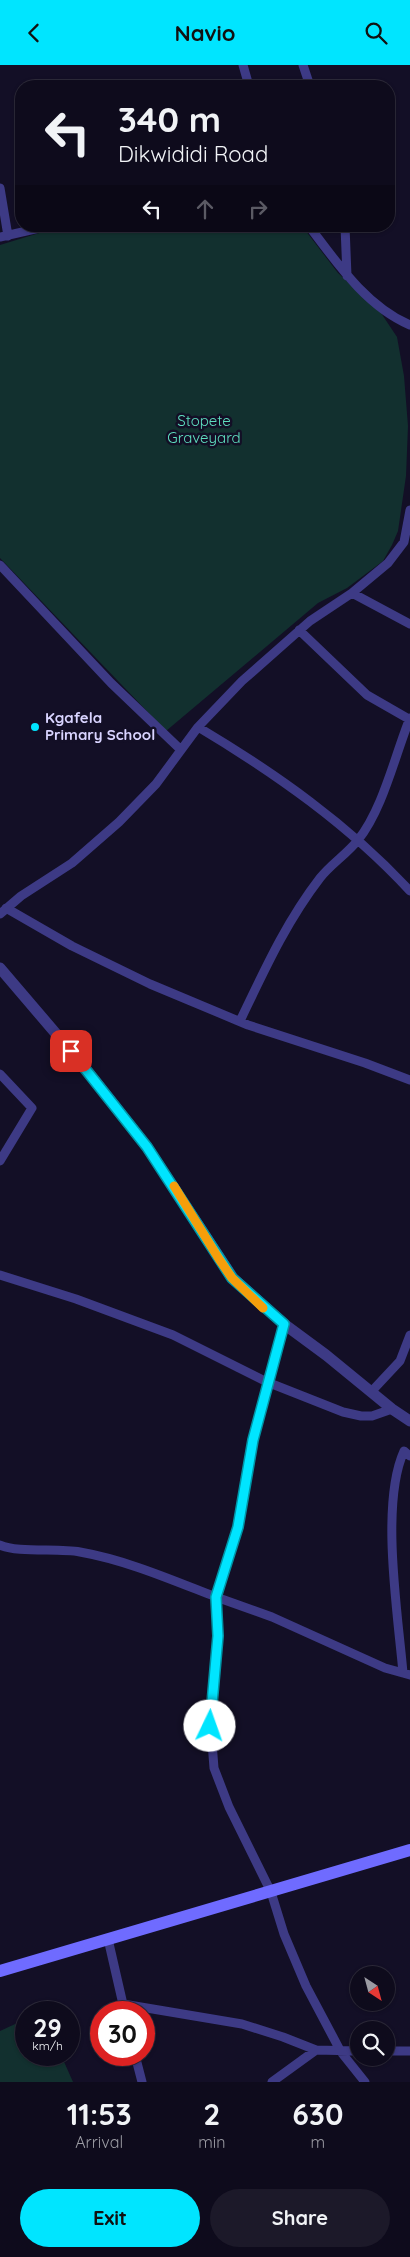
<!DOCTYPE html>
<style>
:root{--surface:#0e0b1c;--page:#1c1929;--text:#f1f3f6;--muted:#9b9ba3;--line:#2e2b3b;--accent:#00e5ff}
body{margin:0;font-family:Quicksand,sans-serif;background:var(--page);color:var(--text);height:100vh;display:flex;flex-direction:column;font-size:19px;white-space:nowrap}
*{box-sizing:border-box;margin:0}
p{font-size:16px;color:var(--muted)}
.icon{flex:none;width:28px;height:28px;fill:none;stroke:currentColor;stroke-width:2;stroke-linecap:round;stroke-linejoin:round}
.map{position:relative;height:2017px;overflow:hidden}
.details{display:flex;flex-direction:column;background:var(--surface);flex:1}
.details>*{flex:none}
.top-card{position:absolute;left:15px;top:15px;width:380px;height:152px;border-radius:20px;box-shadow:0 1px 4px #0004,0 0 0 1px var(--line);background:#0e0b1c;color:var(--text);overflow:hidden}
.needle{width:32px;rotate:144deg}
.controls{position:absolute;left:350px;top:1901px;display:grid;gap:10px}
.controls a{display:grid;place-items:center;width:45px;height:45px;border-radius:50%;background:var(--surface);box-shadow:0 1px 4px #0004,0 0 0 1px var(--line);font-size:25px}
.speed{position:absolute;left:15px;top:1936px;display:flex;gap:10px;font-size:25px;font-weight:700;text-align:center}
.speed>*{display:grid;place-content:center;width:65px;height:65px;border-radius:50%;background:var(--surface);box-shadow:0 1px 4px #0004,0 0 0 1px var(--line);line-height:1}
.speed small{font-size:12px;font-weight:400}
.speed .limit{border:8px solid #d22;background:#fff;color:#111}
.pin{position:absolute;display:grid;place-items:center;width:42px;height:42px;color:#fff;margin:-21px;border-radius:10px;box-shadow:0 2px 8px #0006}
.me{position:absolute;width:55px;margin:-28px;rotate:3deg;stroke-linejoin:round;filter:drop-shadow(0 0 4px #0008)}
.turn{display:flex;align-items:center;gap:18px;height:105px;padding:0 20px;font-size:22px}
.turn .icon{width:65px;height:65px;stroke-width:2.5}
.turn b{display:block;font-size:35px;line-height:42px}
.lanes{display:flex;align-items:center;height:48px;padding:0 20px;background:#0003;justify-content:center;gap:25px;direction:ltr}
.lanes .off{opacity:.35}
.eta{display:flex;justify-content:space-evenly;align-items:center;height:85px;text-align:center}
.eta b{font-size:30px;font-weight:700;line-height:35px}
.primary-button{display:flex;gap:10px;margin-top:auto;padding:10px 20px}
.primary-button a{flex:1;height:58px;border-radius:30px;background:var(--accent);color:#111;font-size:20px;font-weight:700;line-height:58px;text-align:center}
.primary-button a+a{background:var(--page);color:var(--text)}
header{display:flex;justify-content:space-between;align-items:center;height:65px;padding:0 20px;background:var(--accent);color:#111;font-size:22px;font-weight:700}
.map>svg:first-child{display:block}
</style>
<header><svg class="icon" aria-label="back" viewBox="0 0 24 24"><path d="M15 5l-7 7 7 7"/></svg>Navio<svg class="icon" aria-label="search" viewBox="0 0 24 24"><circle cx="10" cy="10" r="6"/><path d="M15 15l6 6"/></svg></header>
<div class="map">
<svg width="410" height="2017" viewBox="0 0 410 2017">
<rect width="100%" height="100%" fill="#130f26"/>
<!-- green -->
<path fill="#12302f" d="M 62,161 L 302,161 L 338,208 L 381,248 L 397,272 L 404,311 L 408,361 L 406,411 L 398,466 L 392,480 L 383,496 L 347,523 L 318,538 L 166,666 L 0,493 L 0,180 Z
M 26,1954 L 26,1990 L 61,1990 L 73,2017 L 0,2017 L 0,1966 Z"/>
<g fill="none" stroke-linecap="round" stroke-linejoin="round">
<!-- minor -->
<path stroke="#3d3a85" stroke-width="9" d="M 243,0 L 249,21
M 303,0 L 310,21
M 0,123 L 8,171
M 309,161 C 337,198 366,241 410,260
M 345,161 L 347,211
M 0,172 L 48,161
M 0,500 L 111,618 L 180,684
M 352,528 L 410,559
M 299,565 L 367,630 L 409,654
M 198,662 C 275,708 349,760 410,826
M 6,843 L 72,881 L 150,919 L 248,960 L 365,998 L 410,1015
M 0,849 L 21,831 L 72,798 L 119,757 L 156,719 L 198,662 L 242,616 L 310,556 L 352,528 L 388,498 L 404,477 L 410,445
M 240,956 C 264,906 286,857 320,813 C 331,799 347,789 358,775 C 383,744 395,690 410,653
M 0,1009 L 32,1043 L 0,1096
M 0,1210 L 76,1234 L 173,1270 L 267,1317 L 343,1347 L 361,1351 L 372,1351 L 392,1344
M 284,1259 L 253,1375 L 238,1462 L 216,1532 L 272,1552 L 385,1603 L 410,1610
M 371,1327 L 400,1296 L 410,1270
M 0,1480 C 17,1488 58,1483 80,1487 C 126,1495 172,1515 216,1532 L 218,1571 L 210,1652 L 214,1703 L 229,1742 L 271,1827 L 284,1869 L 306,1921 L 341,1987 L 365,2017
M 403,1608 C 398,1549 380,1439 404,1386 L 410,1391
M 108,1874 L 125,1948
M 123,1939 L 242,1959 L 283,1972 L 316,1985 L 359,1986
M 386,1986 L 410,1986
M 135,1990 L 142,2017
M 272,2017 L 316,1985"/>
<!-- tertiary -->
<path stroke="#3d3a85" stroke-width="11" d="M 0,903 L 81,998 L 147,1082 L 233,1213 L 284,1259 L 326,1290 L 392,1344 L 410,1356"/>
<!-- secondary -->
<path stroke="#6f6bff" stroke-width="12" d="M 0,1906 L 410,1785"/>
</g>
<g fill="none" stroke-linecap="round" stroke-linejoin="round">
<!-- route casing -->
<g stroke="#0095a6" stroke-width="12">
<path id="route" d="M 71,986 L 147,1082 L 232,1213 L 284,1259 L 253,1375 L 238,1462 L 216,1532 L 218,1571 L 210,1661"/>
</g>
<!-- route -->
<use href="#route" stroke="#00e5ff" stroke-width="9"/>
<!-- slow -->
<path stroke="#f59e0b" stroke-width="9" d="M 174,1121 L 219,1194 L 232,1213 L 263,1243"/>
</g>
<!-- markers -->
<circle fill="#00e5ff" stroke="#130f26" stroke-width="2" cx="35" cy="662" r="5"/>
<g text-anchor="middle" stroke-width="5" stroke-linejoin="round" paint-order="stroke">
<!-- park labels -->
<g font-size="15" fill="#5fe0c0" stroke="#130f26">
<text x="204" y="361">Stopete<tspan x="204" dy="17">Graveyard</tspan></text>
</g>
<!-- poi labels -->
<g font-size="15" font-weight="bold" fill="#d9d4ff" stroke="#130f26" text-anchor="start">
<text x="45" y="658">Kgafela<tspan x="45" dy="17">Primary School</tspan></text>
</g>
</g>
</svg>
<div class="controls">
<a><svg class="needle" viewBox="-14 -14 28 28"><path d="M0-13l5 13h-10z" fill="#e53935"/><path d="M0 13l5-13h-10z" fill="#9b9ba3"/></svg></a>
<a><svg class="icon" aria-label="search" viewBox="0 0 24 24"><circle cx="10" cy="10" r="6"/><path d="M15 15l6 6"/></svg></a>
</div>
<div class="speed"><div>29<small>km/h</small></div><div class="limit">30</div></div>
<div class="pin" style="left:71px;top:986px;background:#d93025"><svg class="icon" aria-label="arrive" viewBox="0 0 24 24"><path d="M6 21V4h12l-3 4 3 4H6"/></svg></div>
<svg class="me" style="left:210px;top:1661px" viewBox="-20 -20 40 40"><circle r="19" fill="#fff"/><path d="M0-13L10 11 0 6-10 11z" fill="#00e5ff"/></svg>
<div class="top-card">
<div class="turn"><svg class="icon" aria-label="left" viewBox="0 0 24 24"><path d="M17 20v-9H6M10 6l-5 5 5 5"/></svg><div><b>340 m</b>Dikwididi Road</div></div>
<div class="lanes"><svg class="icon" aria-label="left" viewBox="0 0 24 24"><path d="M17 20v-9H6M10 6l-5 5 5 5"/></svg><svg class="icon off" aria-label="ahead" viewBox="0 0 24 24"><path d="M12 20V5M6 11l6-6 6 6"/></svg><svg class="icon off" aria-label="right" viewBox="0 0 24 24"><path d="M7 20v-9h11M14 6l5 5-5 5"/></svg></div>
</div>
</div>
<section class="details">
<div class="eta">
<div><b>11:53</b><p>Arrival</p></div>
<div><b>2</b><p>min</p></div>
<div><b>630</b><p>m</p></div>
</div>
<div class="primary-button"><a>Exit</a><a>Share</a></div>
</section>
